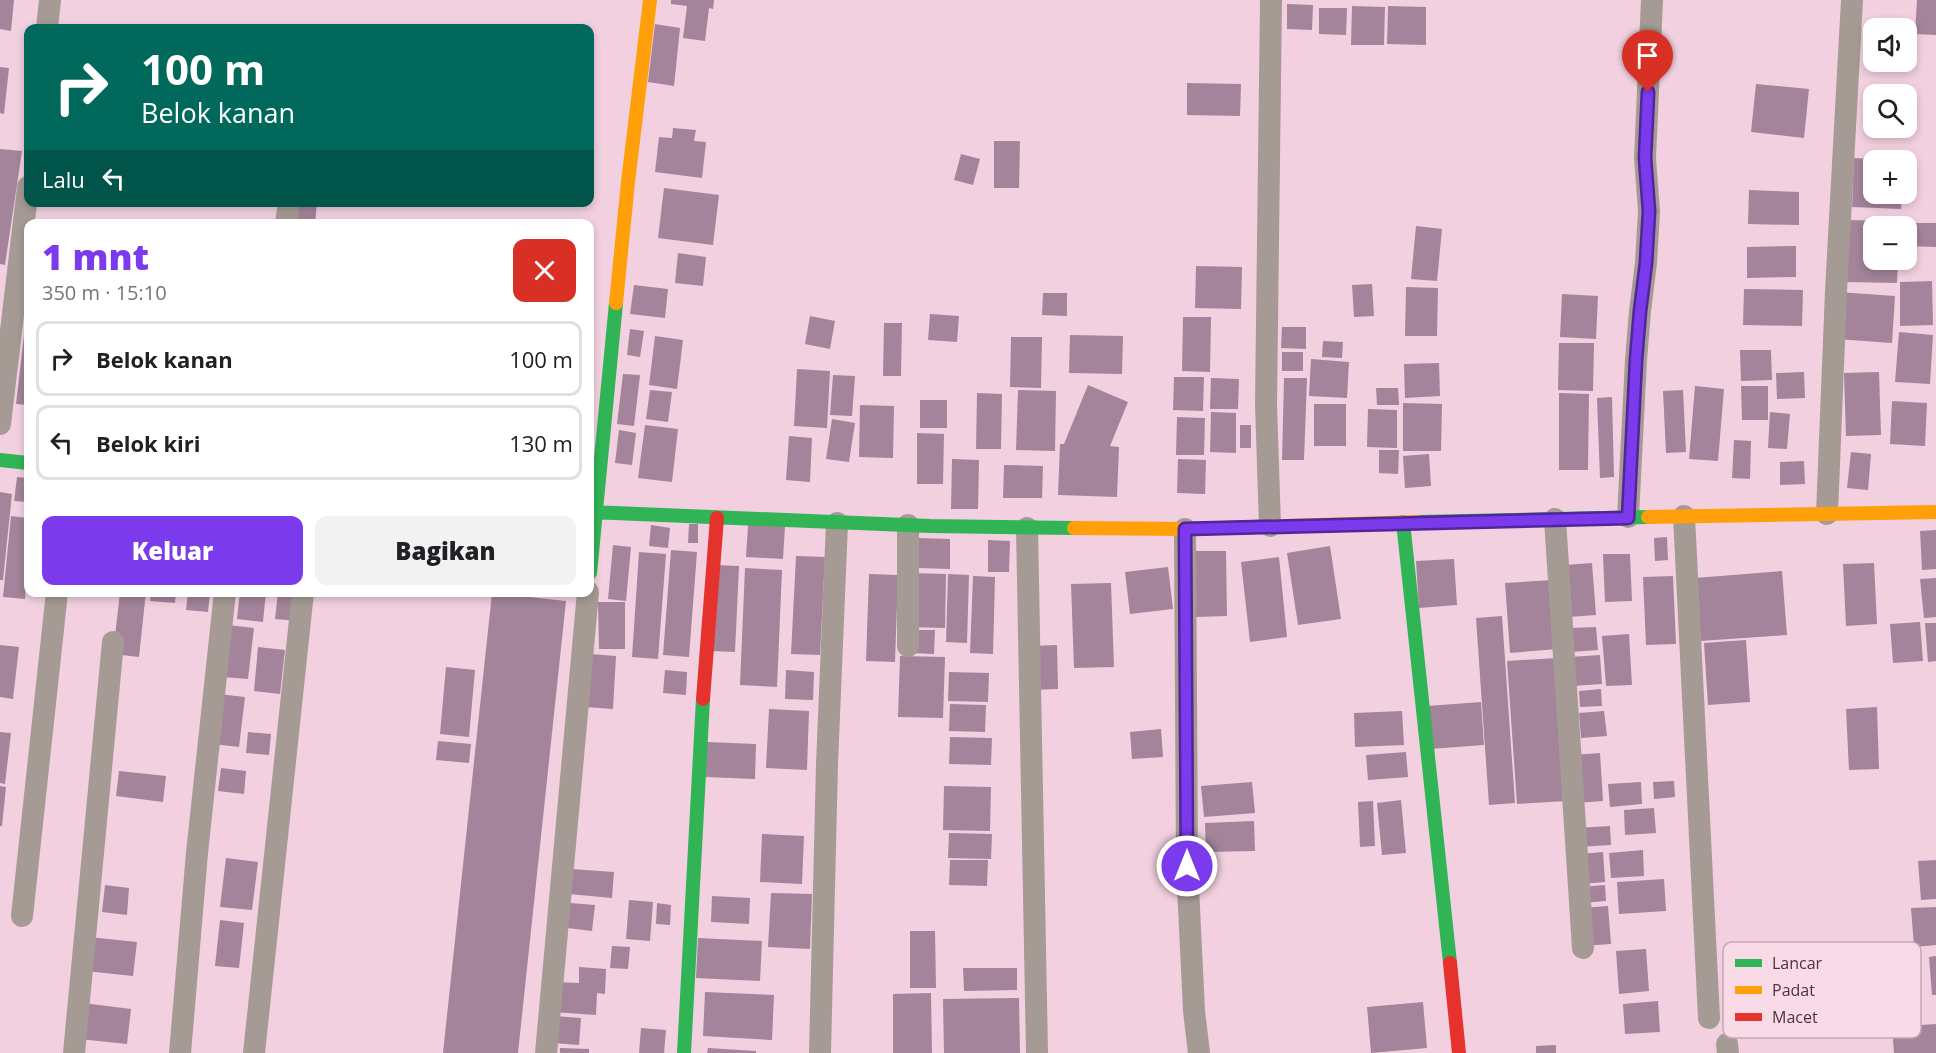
<!DOCTYPE html>
<html lang="id">
<meta charset="utf-8">
<style>
:root{--surface:#fff;--page:#f2f2f2;--text:#202124;--muted:#757577;--line:#e0e0e0;--accent:#7c3aed}
body{margin:0;font-family:"Open Sans",sans-serif;background:var(--page);color:var(--text);height:100vh;display:flex;flex-direction:column;font-size:22px;white-space:nowrap}
*{box-sizing:border-box;margin:0}
p{font-size:20px;color:var(--muted)}
.icon{flex:none;width:33px;height:33px;fill:none;stroke:currentColor;stroke-width:2;stroke-linecap:round;stroke-linejoin:round}
.map{position:relative;flex:1;overflow:hidden}
.side{position:absolute;left:24px;top:219px;width:570px;height:378px;display:flex;flex-direction:column;background:var(--surface);border-radius:12px;box-shadow:0 3px 9px #0003}
.side>*{flex:none}
.top-card{position:absolute;left:24px;top:24px;width:570px;height:183px;border-radius:12px;box-shadow:0 3px 9px #0003;background:#00695c;color:#fff;overflow:hidden}
.fabs{position:absolute;left:1863px;top:18px;display:grid;gap:12px}
.fabs a{display:grid;place-items:center;width:54px;height:54px;border-radius:12px;background:var(--surface);box-shadow:0 3px 9px #0003;font-size:30px}
.pin{position:absolute;display:grid;place-items:center;width:51px;height:51px;color:#fff;margin:-62px -26px;border-radius:50% 50% 50% 0;rotate:-45deg;box-shadow:0 0 6px #0007}
.pin .icon{rotate:45deg}
.me{position:absolute;width:66px;margin:-33px;rotate:0deg;stroke-linejoin:round;filter:drop-shadow(0 0 4px #0008)}
.turn{display:flex;align-items:center;gap:21px;height:126px;padding:0 18px;font-size:27px}
.turn .icon{width:78px;height:78px;stroke-width:2.5}
.turn b{display:block;font-size:42px;line-height:51px}
.then{display:flex;align-items:center;height:57px;padding:0 18px;background:#0003;gap:12px;font-size:22px}
.round{display:grid;place-items:center;flex:none;width:63px;height:63px;border-radius:12px;background:var(--page)}
.headline{display:flex;align-items:center;justify-content:space-between;height:102px;padding:0 18px}
h1{font-size:36px;font-weight:800;line-height:45px;color:var(--accent)}
.button{display:flex;gap:12px;margin-top:auto;padding:12px 18px}
.button a{flex:1;height:69px;border-radius:12px;background:var(--accent);color:#fff;font-size:24px;font-weight:800;line-height:69px;text-align:center}
.button a+a{background:var(--page);color:var(--text)}
ul{padding:0;list-style:none}
li{display:flex;align-items:center;gap:18px;height:75px;margin:0 12px 9px;padding:0 6px;border:3px solid var(--line);border-radius:12px}
li div{flex:1}
li b{display:block;font-size:22px}
li em{font-style:normal}
.map>svg:first-child{display:block}
</style>
<div class="map">
<svg width="1936" height="1053" viewBox="0 0 1936 1053">
<rect width="100%" height="100%" fill="#f2d0e0"/>
<!-- building -->
<path fill="#a3849a" d="M 0,0 L 14,0 L 11,31 L 0,29 Z
M 671,0 L 714,0 L 713,9 L 709,8 L 705,41 L 683,38 L 687,6 L 671,4 Z
M 1917,0 L 1936,0 L 1936,35 L 1915,34 Z
M 1287,4 L 1313,5 L 1312,30 L 1287,29 Z
M 1352,6 L 1385,7 L 1384,45 L 1351,45 Z
M 1388,6 L 1426,7 L 1426,45 L 1387,44 Z
M 1319,8 L 1347,8 L 1346,35 L 1319,34 Z
M 655,24 L 680,28 L 674,86 L 648,82 Z
M 0,67 L 9,68 L 4,114 L 0,113 Z
M 1187,83 L 1241,84 L 1240,116 L 1187,115 Z
M 1756,84 L 1809,89 L 1804,138 L 1751,132 Z
M 673,128 L 696,130 L 694,141 L 706,142 L 702,178 L 655,172 L 659,137 L 672,138 Z
M 994,141 L 1020,141 L 1019,188 L 994,188 Z
M 0,149 L 22,151 L 5,265 L 0,264 Z
M 961,154 L 980,159 L 973,185 L 954,180 Z
M 1854,158 L 1874,159 L 1874,194 L 1902,194 L 1901,209 L 1852,207 Z
M 664,188 L 719,195 L 713,245 L 658,238 Z
M 1749,190 L 1799,192 L 1799,225 L 1748,224 Z
M 297,202 L 317,202 L 315,224 L 294,224 Z
M 1846,220 L 1899,221 L 1899,226 L 1874,226 L 1874,260 L 1898,260 L 1897,283 L 1845,282 Z
M 1906,223 L 1936,223 L 1936,247 L 1906,246 Z
M 1416,226 L 1442,229 L 1437,281 L 1411,279 Z
M 1796,246 L 1796,277 L 1747,278 L 1747,247 Z
M 678,253 L 706,257 L 703,286 L 675,283 Z
M 1196,266 L 1242,267 L 1241,309 L 1195,308 Z
M 1932,281 L 1933,325 L 1900,326 L 1900,282 Z
M 1372,284 L 1374,316 L 1354,317 L 1352,285 Z
M 634,285 L 668,289 L 665,318 L 630,314 Z
M 1406,287 L 1438,288 L 1437,336 L 1405,336 Z
M 1744,289 L 1803,290 L 1802,326 L 1743,325 Z
M 1838,292 L 1895,296 L 1892,343 L 1836,339 Z
M 1043,293 L 1067,293 L 1067,316 L 1042,315 Z
M 1562,294 L 1598,296 L 1596,339 L 1560,337 Z
M 930,314 L 959,316 L 957,342 L 928,340 Z
M 810,316 L 835,321 L 830,349 L 805,344 Z
M 1183,317 L 1211,317 L 1210,372 L 1182,371 Z
M 884,323 L 902,323 L 901,376 L 883,376 Z
M 25,327 L 28,327 L 28,405 L 16,404 Z
M 1282,327 L 1306,327 L 1306,349 L 1281,348 Z
M 630,329 L 644,331 L 640,357 L 627,355 Z
M 1899,332 L 1933,335 L 1930,384 L 1895,382 Z
M 1070,335 L 1123,336 L 1122,374 L 1069,373 Z
M 655,336 L 683,340 L 677,389 L 649,385 Z
M 1011,337 L 1042,337 L 1041,388 L 1010,387 Z
M 1323,341 L 1343,342 L 1342,358 L 1322,357 Z
M 1559,343 L 1594,343 L 1593,391 L 1558,390 Z
M 1740,350 L 1771,350 L 1772,380 L 1741,381 Z
M 1282,352 L 1303,352 L 1303,371 L 1282,371 Z
M 1311,359 L 1349,362 L 1347,398 L 1309,396 Z
M 1439,363 L 1440,396 L 1405,398 L 1404,364 Z
M 797,369 L 830,371 L 827,428 L 794,426 Z
M 1804,372 L 1805,398 L 1777,399 L 1776,373 Z
M 1879,372 L 1881,435 L 1846,436 L 1844,373 Z
M 623,374 L 640,375 L 634,426 L 617,424 Z
M 833,375 L 855,376 L 852,416 L 830,415 Z
M 1174,377 L 1204,377 L 1203,411 L 1173,410 Z
M 1211,378 L 1239,379 L 1238,409 L 1210,409 Z
M 1284,378 L 1307,378 L 1304,460 L 1282,460 Z
M 1088,385 L 1128,402 L 1110,446 L 1119,447 L 1117,497 L 1058,495 L 1060,444 L 1064,444 Z
M 1695,386 L 1724,389 L 1718,461 L 1689,459 Z
M 1741,386 L 1768,386 L 1768,420 L 1742,420 Z
M 1376,388 L 1398,388 L 1399,405 L 1377,405 Z
M 650,390 L 672,392 L 668,422 L 646,419 Z
M 1018,390 L 1056,391 L 1055,451 L 1016,450 Z
M 1683,390 L 1686,452 L 1666,453 L 1663,391 Z
M 977,393 L 1002,394 L 1001,449 L 976,449 Z
M 1559,393 L 1589,394 L 1588,470 L 1559,470 Z
M 1612,397 L 1614,477 L 1600,478 L 1597,398 Z
M 920,400 L 947,400 L 947,428 L 920,428 Z
M 1892,401 L 1927,403 L 1925,446 L 1890,444 Z
M 1403,403 L 1442,404 L 1441,451 L 1403,451 Z
M 1314,404 L 1346,404 L 1346,446 L 1314,446 Z
M 860,405 L 894,406 L 893,458 L 859,457 Z
M 1368,409 L 1397,410 L 1397,448 L 1367,447 Z
M 1211,412 L 1236,413 L 1236,453 L 1210,452 Z
M 1770,412 L 1790,414 L 1787,449 L 1768,448 Z
M 1177,417 L 1205,418 L 1204,455 L 1176,455 Z
M 832,419 L 855,423 L 849,462 L 826,459 Z
M 645,425 L 678,429 L 672,482 L 638,478 Z
M 1240,425 L 1251,425 L 1251,448 L 1240,448 Z
M 619,430 L 636,433 L 632,465 L 615,463 Z
M 917,433 L 944,434 L 943,484 L 917,484 Z
M 789,436 L 812,438 L 810,482 L 786,480 Z
M 1734,440 L 1751,441 L 1750,479 L 1732,478 Z
M 1379,450 L 1399,450 L 1398,474 L 1379,473 Z
M 1851,452 L 1871,454 L 1868,490 L 1847,488 Z
M 1429,454 L 1431,486 L 1405,488 L 1403,456 Z
M 952,459 L 979,460 L 978,509 L 951,509 Z
M 1178,459 L 1206,460 L 1205,494 L 1177,493 Z
M 1804,461 L 1805,484 L 1780,485 L 1780,462 Z
M 1004,465 L 1043,466 L 1042,498 L 1003,498 Z
M 17,477 L 28,478 L 28,502 L 14,501 Z
M 0,492 L 12,494 L 3,580 L 0,580 Z
M 11,516 L 28,518 L 28,565 L 25,599 L 3,597 Z
M 689,524 L 698,524 L 698,543 L 688,543 Z
M 651,525 L 670,528 L 668,548 L 649,546 Z
M 748,525 L 785,526 L 783,559 L 746,557 Z
M 1936,530 L 1936,569 L 1922,570 L 1920,531 Z
M 1667,537 L 1668,560 L 1655,561 L 1654,538 Z
M 919,538 L 950,539 L 950,569 L 918,568 Z
M 988,540 L 1010,541 L 1009,572 L 988,572 Z
M 613,545 L 631,547 L 626,601 L 608,599 Z
M 1330,546 L 1341,619 L 1298,625 L 1287,553 Z
M 671,550 L 697,552 L 689,657 L 663,655 Z
M 1194,551 L 1226,551 L 1227,616 L 1196,617 Z
M 639,552 L 666,554 L 658,659 L 632,657 Z
M 1603,554 L 1630,554 L 1632,601 L 1605,602 Z
M 796,556 L 825,557 L 820,655 L 791,654 Z
M 1279,557 L 1287,637 L 1250,642 L 1241,562 Z
M 1454,559 L 1457,605 L 1419,608 L 1416,561 Z
M 1592,563 L 1596,615 L 1569,617 L 1565,565 Z
M 1874,563 L 1877,624 L 1846,626 L 1843,564 Z
M 715,565 L 739,566 L 735,652 L 711,651 Z
M 1168,567 L 1173,609 L 1130,614 L 1125,572 Z
M 745,568 L 782,570 L 777,687 L 740,685 Z
M 1782,571 L 1787,635 L 1700,641 L 1695,578 Z
M 910,573 L 946,574 L 945,628 L 908,627 Z
M 869,574 L 898,575 L 895,662 L 866,661 Z
M 948,574 L 969,575 L 967,643 L 946,642 Z
M 973,576 L 995,577 L 993,654 L 970,653 Z
M 1673,576 L 1676,644 L 1646,645 L 1643,577 Z
M 1936,578 L 1936,617 L 1924,618 L 1920,579 Z
M 1552,580 L 1557,649 L 1510,653 L 1505,583 Z
M 1111,583 L 1114,667 L 1074,668 L 1071,584 Z
M 120,592 L 146,592 L 139,657 L 113,654 Z
M 151,592 L 176,592 L 175,603 L 150,601 Z
M 188,592 L 210,592 L 208,612 L 186,610 Z
M 240,592 L 266,592 L 263,622 L 237,619 Z
M 278,592 L 302,592 L 299,621 L 275,619 Z
M 492,593 L 566,601 L 518,1053 L 443,1053 Z
M 598,602 L 625,602 L 625,649 L 599,649 Z
M 1502,616 L 1515,803 L 1489,805 L 1476,618 Z
M 1920,622 L 1923,661 L 1893,663 L 1890,624 Z
M 1925,623 L 1936,623 L 1936,661 L 1928,662 Z
M 228,625 L 254,628 L 248,679 L 222,677 Z
M 1596,627 L 1598,650 L 1571,652 L 1569,628 Z
M 911,630 L 935,630 L 934,654 L 910,653 Z
M 1629,634 L 1632,685 L 1606,686 L 1602,636 Z
M 1746,640 L 1750,702 L 1708,705 L 1704,643 Z
M 0,645 L 19,647 L 13,699 L 0,697 Z
M 1057,645 L 1058,689 L 1031,690 L 1030,646 Z
M 258,647 L 285,650 L 280,694 L 254,691 Z
M 590,654 L 616,656 L 613,709 L 586,707 Z
M 1600,655 L 1602,684 L 1572,686 L 1570,657 Z
M 900,656 L 945,657 L 943,718 L 898,717 Z
M 1557,658 L 1567,801 L 1517,804 L 1507,661 Z
M 446,667 L 475,670 L 469,737 L 440,734 Z
M 665,670 L 687,672 L 686,695 L 663,693 Z
M 786,670 L 814,672 L 813,700 L 785,699 Z
M 949,672 L 989,673 L 988,702 L 948,701 Z
M 1601,689 L 1602,706 L 1580,707 L 1579,691 Z
M 218,694 L 245,697 L 239,747 L 213,744 Z
M 1481,702 L 1484,745 L 1430,749 L 1427,706 Z
M 950,704 L 986,705 L 985,732 L 949,731 Z
M 1877,707 L 1879,769 L 1849,770 L 1846,709 Z
M 769,709 L 809,711 L 807,770 L 766,768 Z
M 1402,711 L 1404,745 L 1355,747 L 1354,713 Z
M 1604,711 L 1607,736 L 1581,738 L 1579,713 Z
M 1161,729 L 1163,757 L 1132,759 L 1130,732 Z
M 0,732 L 11,733 L 5,784 L 0,783 Z
M 248,732 L 271,734 L 269,755 L 246,753 Z
M 950,737 L 992,738 L 991,765 L 949,764 Z
M 438,741 L 471,744 L 469,763 L 436,760 Z
M 707,742 L 756,744 L 755,779 L 705,777 Z
M 1406,752 L 1408,777 L 1368,780 L 1366,755 Z
M 1600,753 L 1603,801 L 1576,803 L 1573,755 Z
M 221,768 L 246,771 L 244,794 L 218,791 Z
M 119,771 L 166,776 L 163,802 L 116,796 Z
M 1674,781 L 1675,797 L 1654,799 L 1653,782 Z
M 1252,782 L 1255,813 L 1204,817 L 1201,786 Z
M 1641,782 L 1642,804 L 1610,807 L 1608,784 Z
M 0,786 L 6,787 L 2,826 L 0,826 Z
M 944,786 L 991,787 L 990,831 L 943,830 Z
M 1401,800 L 1406,853 L 1382,855 L 1377,803 Z
M 1373,801 L 1375,846 L 1360,847 L 1358,802 Z
M 1654,808 L 1656,833 L 1625,835 L 1624,810 Z
M 1254,821 L 1255,851 L 1206,852 L 1205,823 Z
M 1610,826 L 1611,845 L 1578,847 L 1576,828 Z
M 949,833 L 992,834 L 991,859 L 948,858 Z
M 762,834 L 804,836 L 802,884 L 760,882 Z
M 1643,850 L 1644,876 L 1611,878 L 1609,853 Z
M 1603,852 L 1605,882 L 1582,884 L 1580,854 Z
M 226,858 L 258,862 L 252,910 L 220,907 Z
M 950,860 L 988,860 L 987,886 L 949,885 Z
M 1936,860 L 1936,899 L 1921,900 L 1918,861 Z
M 571,869 L 614,872 L 612,898 L 569,894 Z
M 1664,879 L 1666,911 L 1619,914 L 1617,882 Z
M 105,885 L 129,888 L 127,915 L 102,912 Z
M 1605,885 L 1606,901 L 1582,903 L 1581,887 Z
M 771,893 L 812,894 L 810,949 L 768,947 Z
M 712,896 L 750,898 L 749,924 L 711,922 Z
M 629,900 L 653,902 L 650,941 L 626,939 Z
M 570,903 L 595,905 L 592,931 L 567,928 Z
M 657,903 L 671,905 L 670,925 L 656,924 Z
M 1608,906 L 1611,944 L 1583,946 L 1581,908 Z
M 1936,907 L 1936,945 L 1914,947 L 1911,908 Z
M 220,920 L 244,923 L 239,968 L 215,966 Z
M 910,931 L 935,931 L 936,988 L 910,988 Z
M 89,937 L 137,942 L 133,976 L 85,971 Z
M 698,938 L 762,941 L 760,981 L 696,978 Z
M 612,946 L 630,947 L 628,969 L 610,968 Z
M 1646,949 L 1649,991 L 1619,994 L 1616,951 Z
M 1936,956 L 1936,995 L 1932,995 L 1929,957 Z
M 579,967 L 606,969 L 605,994 L 597,993 L 596,1015 L 552,1012 L 554,982 L 579,983 Z
M 963,968 L 1017,968 L 1017,990 L 964,991 Z
M 705,992 L 774,995 L 772,1040 L 703,1036 Z
M 931,993 L 932,1053 L 893,1053 L 893,994 Z
M 1019,998 L 1020,1053 L 944,1053 L 943,999 Z
M 1658,1001 L 1660,1032 L 1625,1034 L 1623,1004 Z
M 1423,1002 L 1427,1048 L 1371,1053 L 1367,1007 Z
M 83,1003 L 131,1009 L 127,1044 L 79,1039 Z
M 555,1016 L 581,1018 L 579,1045 L 553,1043 Z
M 1936,1024 L 1936,1053 L 1894,1053 L 1892,1027 Z
M 641,1028 L 666,1030 L 664,1053 L 639,1053 Z
M 1556,1045 L 1556,1053 L 1536,1053 L 1536,1046 Z
M 560,1048 L 589,1049 L 589,1053 L 560,1053 Z
M 708,1048 L 756,1051 L 756,1053 L 707,1053 Z"/>
<g fill="none" stroke-linecap="round" stroke-linejoin="round">
<!-- street -->
<path stroke="#a59b94" stroke-width="22" d="M 47,28 L 50,0
M 286,224 L 289,202
M 0,424 L 28,187
M 1827,514 L 1836,291 L 1852,0
M 1684,516 L 1709,1018
M 1628,517 L 1636,360 L 1640,311 L 1646,263 L 1649,211 L 1645,158 L 1652,0
M 1555,519 L 1583,948
M 908,525 L 908,646
M 1270,526 L 1266,404 L 1271,0
M 1027,528 L 1037,1053
M 1185,529 L 1187,866 L 1194,1011 L 1199,1053
M 22,916 L 57,592
M 1727,1044 L 1728,1053
M 74,1053 L 113,642
M 180,1053 L 197,853 L 225,592
M 254,1053 L 303,592
M 546,1053 L 588,592
M 820,1053 L 827,764 L 837,523"/>
<!-- fast -->
<path stroke="#30b455" stroke-width="14" d="M 0,460 L 28,463
M 590,512 L 930,526 L 1074,528
M 1403,522 L 1450,963
M 1417,522 L 1648,517
M 590,573 L 616,303
M 684,1053 L 703,699"/>
<!-- slow -->
<path stroke="#ff9f0a" stroke-width="14" d="M 616,303 L 628,182 L 650,0
M 1648,517 L 1936,512
M 1074,528 L 1185,529 L 1417,522"/>
<!-- jam -->
<path stroke="#e5322d" stroke-width="14" d="M 703,699 L 717,518
M 1450,963 L 1459,1053"/>
</g>
<g fill="none" stroke-linecap="round" stroke-linejoin="round">
<!-- route casing -->
<g stroke="#51269a" stroke-width="15">
<path id="route" d="M 1187,866 L 1185,529 L 1628,518 L 1636,360 L 1640,311 L 1646,263 L 1649,211 L 1645,158 L 1648,92"/>
</g>
<!-- route -->
<use href="#route" stroke="#7c3aed" stroke-width="10"/>
</g>
<!-- legend -->
<rect x="1723" y="942" width="198" height="96" rx="9" fill="#f9dbe8" stroke="#c6a8b5" stroke-width="1.5"/>
<rect x="1735" y="959" width="27" height="8" fill="#30b455"/>
<rect x="1735" y="986" width="27" height="8" fill="#ff9f0a"/>
<rect x="1735" y="1013" width="27" height="8" fill="#e5322d"/>
<g font-size="16" fill="#4f313f">
<text x="1772" y="969">Lancar</text>
<text x="1772" y="996">Padat</text>
<text x="1772" y="1023">Macet</text>
</g>
</svg>
<div class="fabs">
<a><svg class="icon" aria-label="sound" viewBox="0 0 24 24"><path d="M4 9h4l5-4v14l-5-4H4zM17 9q2 3 0 6"/></svg></a>
<a><svg class="icon" aria-label="search" viewBox="0 0 24 24"><circle cx="10" cy="10" r="6"/><path d="M15 15l6 6"/></svg></a>
<a>+</a>
<a>−</a>
</div>
<div class="pin" style="left:1648px;top:92px;background:#d93025"><svg class="icon" aria-label="arrive" viewBox="0 0 24 24"><path d="M6 21V4h12l-3 4 3 4H6"/></svg></div>
<svg class="me" style="left:1187px;top:866px" viewBox="-20 -20 40 40"><circle r="17" fill="#7c3aed" stroke="#fff" stroke-width="3"/><path d="M0-11L8 9 0 5-8 9z" fill="#fff"/></svg>
<div class="top-card">
<div class="turn"><svg class="icon" aria-label="right" viewBox="0 0 24 24"><path d="M7 20v-9h11M14 6l5 5-5 5"/></svg><div><b>100 m</b>Belok kanan</div></div>
<div class="then">Lalu<svg class="icon" aria-label="left" viewBox="0 0 24 24"><path d="M17 20v-9H6M10 6l-5 5 5 5"/></svg></div>
</div>
<section class="side">
<div class="headline"><div><h1>1 mnt</h1><p>350 m · 15:10</p></div><a class="round" style="background:#d93025;color:#fff"><svg class="icon" aria-label="close" viewBox="0 0 24 24"><path d="M6 6l12 12M18 6L6 18"/></svg></a></div>
<ul>
<li><svg class="icon" aria-label="right" viewBox="0 0 24 24"><path d="M7 20v-9h11M14 6l5 5-5 5"/></svg><div><b>Belok kanan</b></div><em>100 m</em></li>
<li><svg class="icon" aria-label="left" viewBox="0 0 24 24"><path d="M17 20v-9H6M10 6l-5 5 5 5"/></svg><div><b>Belok kiri</b></div><em>130 m</em></li>
</ul>
<div class="button"><a>Keluar</a><a>Bagikan</a></div>
</section>
</div>
